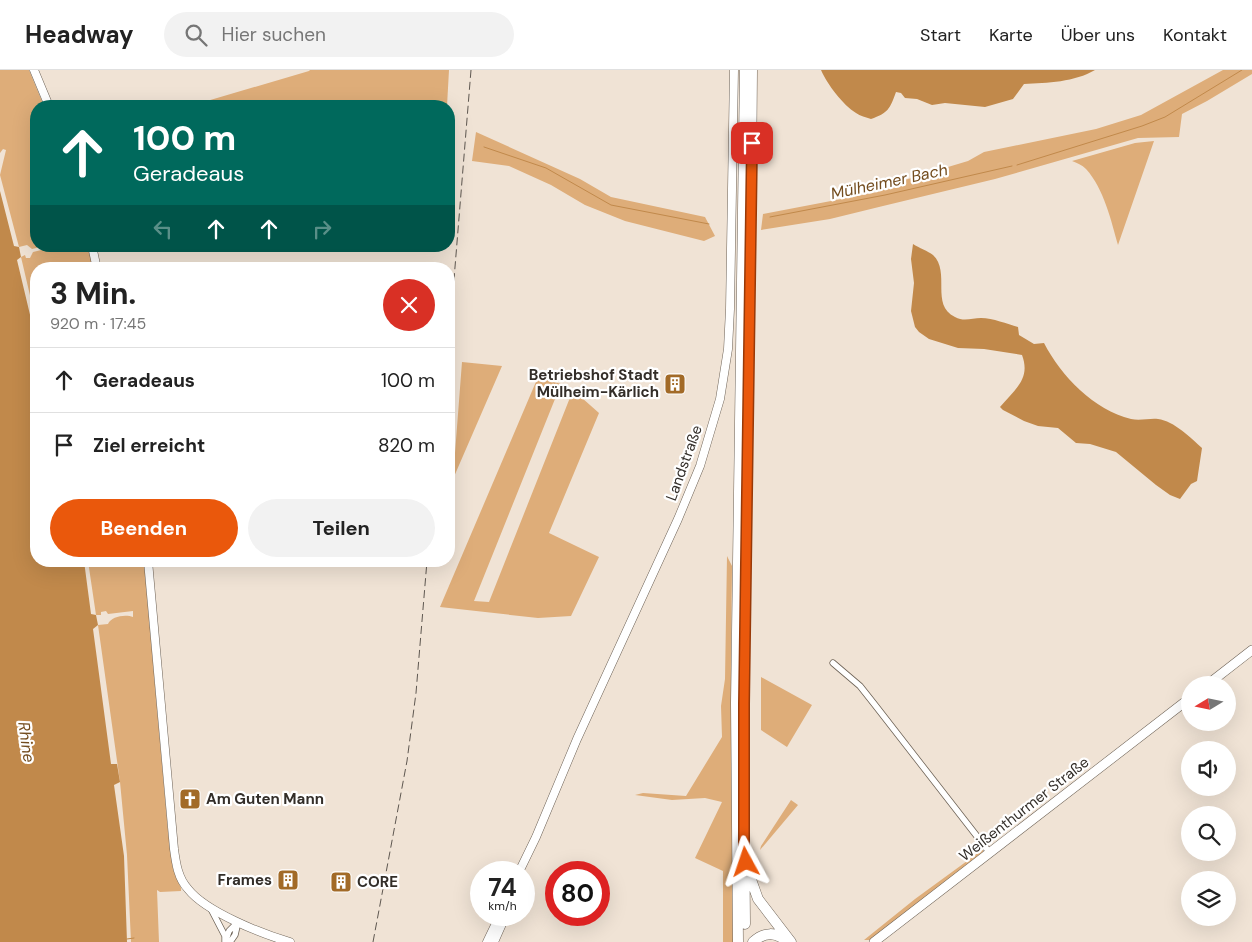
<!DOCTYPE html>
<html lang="de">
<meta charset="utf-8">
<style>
:root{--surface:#fff;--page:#f2f2f2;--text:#222;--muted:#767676;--line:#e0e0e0;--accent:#ea580c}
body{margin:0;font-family:"DM Sans",sans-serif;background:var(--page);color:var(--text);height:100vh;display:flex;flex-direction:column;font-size:19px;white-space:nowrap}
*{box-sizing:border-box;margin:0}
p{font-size:16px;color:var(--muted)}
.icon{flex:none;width:28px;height:28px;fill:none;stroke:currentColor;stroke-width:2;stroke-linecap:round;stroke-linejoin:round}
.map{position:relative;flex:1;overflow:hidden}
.sheet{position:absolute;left:30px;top:192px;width:425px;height:305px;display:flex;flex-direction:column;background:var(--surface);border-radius:20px;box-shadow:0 5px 20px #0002}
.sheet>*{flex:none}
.top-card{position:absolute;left:30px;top:30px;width:425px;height:152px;border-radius:20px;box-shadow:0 5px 20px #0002;background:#00695c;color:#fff;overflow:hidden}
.needle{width:32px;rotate:260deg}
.buttons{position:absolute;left:1181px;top:606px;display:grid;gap:10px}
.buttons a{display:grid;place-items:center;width:55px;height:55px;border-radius:50%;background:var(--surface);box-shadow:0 5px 20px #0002;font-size:25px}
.speed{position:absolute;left:470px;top:791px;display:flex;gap:10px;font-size:25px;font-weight:700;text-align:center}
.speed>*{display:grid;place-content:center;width:65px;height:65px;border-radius:50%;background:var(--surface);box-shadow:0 5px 20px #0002;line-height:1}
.speed small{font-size:12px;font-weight:400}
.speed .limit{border:8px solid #d22;background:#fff;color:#111}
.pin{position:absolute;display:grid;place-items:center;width:42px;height:42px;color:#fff;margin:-21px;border-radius:10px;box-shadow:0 2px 8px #0006}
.me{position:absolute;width:55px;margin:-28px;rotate:355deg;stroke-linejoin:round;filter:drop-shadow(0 0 4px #0008)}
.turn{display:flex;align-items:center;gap:18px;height:105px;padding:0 20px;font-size:22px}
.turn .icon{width:65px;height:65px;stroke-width:2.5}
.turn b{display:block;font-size:35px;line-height:42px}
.lanes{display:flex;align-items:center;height:48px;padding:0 20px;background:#0003;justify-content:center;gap:25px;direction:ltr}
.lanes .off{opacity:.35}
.round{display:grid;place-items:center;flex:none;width:52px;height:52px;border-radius:26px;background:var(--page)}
.summary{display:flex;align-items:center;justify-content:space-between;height:85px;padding:0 20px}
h1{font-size:30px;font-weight:700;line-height:38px}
.cta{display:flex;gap:10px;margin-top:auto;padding:10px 20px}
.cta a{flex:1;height:58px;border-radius:30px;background:var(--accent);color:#fff;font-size:20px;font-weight:700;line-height:58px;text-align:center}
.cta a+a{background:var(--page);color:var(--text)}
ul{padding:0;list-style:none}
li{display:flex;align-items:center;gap:15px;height:65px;padding:0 20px;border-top:1px solid var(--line)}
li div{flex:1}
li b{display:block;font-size:19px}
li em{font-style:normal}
header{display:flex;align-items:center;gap:30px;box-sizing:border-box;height:70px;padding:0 25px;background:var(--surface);border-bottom:1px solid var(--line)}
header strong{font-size:24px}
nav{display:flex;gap:28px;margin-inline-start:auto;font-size:18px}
.search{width:350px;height:45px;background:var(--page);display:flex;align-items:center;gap:12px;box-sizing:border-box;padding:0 18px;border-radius:28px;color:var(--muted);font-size:19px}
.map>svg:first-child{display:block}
</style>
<header>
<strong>Headway</strong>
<div class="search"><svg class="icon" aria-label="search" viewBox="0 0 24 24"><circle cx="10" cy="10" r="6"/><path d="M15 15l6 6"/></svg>Hier suchen</div>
<nav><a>Start</a><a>Karte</a><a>Über uns</a><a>Kontakt</a></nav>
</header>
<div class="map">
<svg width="1252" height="872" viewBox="0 0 1252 872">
<rect width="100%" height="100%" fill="#f0e3d5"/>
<!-- green -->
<path fill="#dead79" d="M 0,0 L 29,0 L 44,36 L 36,36 L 36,176 L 45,176 L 32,179 L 27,175 L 19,177 L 0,105 L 6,80 L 3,79 L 0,83 Z
M 310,0 L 449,0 L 447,36 L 190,36 L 309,1 Z
M 1223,0 L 1252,0 L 1252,4 L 1207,31 L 1182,44 L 1179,67 L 1138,68 L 995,109 L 883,136 L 830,149 L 761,160 L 763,144 L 878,122 L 878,118 L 968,91 L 984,82 L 1096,59 L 1141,45 Z
M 476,62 L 580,109 L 611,127 L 705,147 L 715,166 L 704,171 L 625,151 L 585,135 L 551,115 L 509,96 L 472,91 Z
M 1154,71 L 1118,175 C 1111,150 1104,119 1086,99 C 1082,95 1077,93 1072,91 L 1135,73 Z
M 58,176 L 88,176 L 94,199 L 36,199 L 36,251 L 21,187 L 25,185 L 26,188 L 30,188 L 33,182 Z
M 462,292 L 502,296 L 453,409 Z
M 538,307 L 561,314 L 474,531 L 489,532 L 573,320 L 599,343 L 549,463 L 599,487 L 571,546 L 538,548 L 440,537 Z
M 727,486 L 732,496 L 731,589 L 733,872 L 723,872 L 723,801 L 695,788 L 722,732 L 705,728 L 672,730 L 635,725 L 643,723 L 686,726 L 722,667 L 721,636 L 725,609 Z
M 88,491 L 144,491 L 168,761 L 173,799 L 181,818 L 181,821 L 160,822 L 157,820 L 159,872 L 131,872 L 127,785 L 120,712 L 98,555 L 108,554 C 111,546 126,544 133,547 L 133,541 L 108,544 L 106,541 L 101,542 L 101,545 L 96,545 Z
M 761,607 L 812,635 L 787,677 L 761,660 Z
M 791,730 L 798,735 L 760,780 L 761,776 Z
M 981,777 L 983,781 L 983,785 L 871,870 L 864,870 L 915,829 L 978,783 Z"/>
<!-- water -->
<path fill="#c1894b" d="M 821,0 L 1095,0 C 1075,12 1047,13 1024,14 L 1013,29 L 985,37 L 945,33 L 932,35 L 917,29 L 905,28 L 901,23 L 896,22 C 890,39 888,43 871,49 C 866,47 860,46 856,43 C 843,35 827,14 821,0 Z
M 0,121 L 14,176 L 19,177 L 21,187 L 17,190 L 36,270 L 36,491 L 84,491 L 91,544 L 96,545 L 98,555 L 93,559 L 111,694 L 117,694 L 120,712 L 114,715 L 124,786 L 127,872 L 0,872 Z
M 913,174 C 919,178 928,181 933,185 C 951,202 930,235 955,247 C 964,252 972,248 981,248 C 993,248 1007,254 1018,257 L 1019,265 L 1034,274 L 1044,273 C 1061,306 1094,340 1131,349 C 1140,351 1150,348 1158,349 C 1174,351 1191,368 1202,378 L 1197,411 L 1191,414 L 1180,429 L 1170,425 L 1156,415 L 1116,382 L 1090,374 L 1076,373 L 1058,358 L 1038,356 L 1024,351 L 1003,340 L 1000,337 C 1015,319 1031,309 1022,285 L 984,279 L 958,278 L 929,269 L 919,262 L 915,257 L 911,241 L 914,213 L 911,189 Z"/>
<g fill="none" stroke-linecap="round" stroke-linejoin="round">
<!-- stream -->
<path stroke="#c1894b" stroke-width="1" d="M 196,36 L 203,36
M 484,77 L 546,98 L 611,135 L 709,154
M 1017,95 L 1142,56 L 1165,47 L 1242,0
M 770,147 L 885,125 L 1012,96
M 127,869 L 134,868"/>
<!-- minor casing -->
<g stroke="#6d6256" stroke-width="7">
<path id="minor" d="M 833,593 L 860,616 L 875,635 L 990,783
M 211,839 L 225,866 L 225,872
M 226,870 L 229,861 L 238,852
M 230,872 L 235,865 L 238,852"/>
</g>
<!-- tertiary casing -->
<g stroke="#6d6256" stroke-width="9">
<path id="tertiary" d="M 34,0 L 49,36
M 92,176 L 97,199
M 148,491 L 174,779 C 176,794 178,808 188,819 C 206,842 262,864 290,872
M 519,802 L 536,767 L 577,669 L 678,449 L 700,396 L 720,329 L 728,279 L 730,239 L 734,0
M 487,872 L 500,845
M 494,872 L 506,845"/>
</g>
<!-- secondary casing -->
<g stroke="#6d6256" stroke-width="10">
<path id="secondary" d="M 1207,615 L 1252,580
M 874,872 L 1190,628"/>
</g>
<!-- trunk casing -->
<g stroke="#6d6256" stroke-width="11">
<path id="trunk" d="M 751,119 L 752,0
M 748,801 L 758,829 L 791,872
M 745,854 L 743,634 L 746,421
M 738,872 L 736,633 L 745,0
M 753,872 C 764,862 776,861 787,872"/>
</g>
<!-- minor -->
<use href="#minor" stroke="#fff" stroke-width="5.5"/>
<!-- tertiary -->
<use href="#tertiary" stroke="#fff" stroke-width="8"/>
<!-- secondary -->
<use href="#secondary" stroke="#fff" stroke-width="9"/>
<!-- trunk -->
<use href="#trunk" stroke="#fff" stroke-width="10"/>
<!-- rail -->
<path stroke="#5e5750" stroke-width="1" stroke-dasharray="8 4" stroke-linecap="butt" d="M 449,271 L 471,0
M 373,872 L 407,691 L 416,623 L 427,491"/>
</g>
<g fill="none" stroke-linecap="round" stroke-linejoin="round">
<!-- route casing -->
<g stroke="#983908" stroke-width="12">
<path id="route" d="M 746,792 L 744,781 L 744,634 L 752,73"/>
</g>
<!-- route -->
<use href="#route" stroke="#ea580c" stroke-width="9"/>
</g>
<!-- icons -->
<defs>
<g id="building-square" transform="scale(1.125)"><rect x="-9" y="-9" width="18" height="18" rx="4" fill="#a26a27" stroke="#fff"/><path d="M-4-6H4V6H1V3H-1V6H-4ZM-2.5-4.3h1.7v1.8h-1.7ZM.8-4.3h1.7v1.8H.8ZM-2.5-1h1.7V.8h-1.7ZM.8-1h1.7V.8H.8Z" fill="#fff"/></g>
<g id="church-square" transform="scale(1.125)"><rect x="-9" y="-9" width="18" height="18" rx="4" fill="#a26a27" stroke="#fff"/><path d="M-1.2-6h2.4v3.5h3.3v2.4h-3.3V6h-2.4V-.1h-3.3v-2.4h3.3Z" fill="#fff"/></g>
</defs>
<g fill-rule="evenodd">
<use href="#building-square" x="675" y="314"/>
<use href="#church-square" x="190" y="729"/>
<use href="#building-square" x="288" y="810"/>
<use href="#building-square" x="341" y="812"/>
</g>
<g text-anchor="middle" stroke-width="4.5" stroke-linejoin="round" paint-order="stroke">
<!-- poi labels -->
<g font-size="15" font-weight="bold" fill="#332e29" stroke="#fff" text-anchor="end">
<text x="659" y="310">Betriebshof Stadt<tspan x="659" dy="17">Mülheim-Kärlich</tspan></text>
<text x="206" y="734" text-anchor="start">Am Guten Mann</text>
<text x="272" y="815">Frames</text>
<text x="357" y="817" text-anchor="start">CORE</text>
</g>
<!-- street labels -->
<g font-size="15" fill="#332e29" stroke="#fff">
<text transform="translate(684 393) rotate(-70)" y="5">Landstraße</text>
<text transform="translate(1024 739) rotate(-38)" y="5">Weißenthurmer Straße</text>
</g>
<!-- water labels -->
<g font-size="16" font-style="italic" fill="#734c1e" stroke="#fff">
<text transform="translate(889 111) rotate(-12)" y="6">Mülheimer Bach</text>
<text transform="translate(27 672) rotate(82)" y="6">Rhine</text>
</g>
</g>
</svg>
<div class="buttons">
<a><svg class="needle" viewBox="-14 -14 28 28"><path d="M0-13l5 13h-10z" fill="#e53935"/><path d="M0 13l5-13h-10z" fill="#767676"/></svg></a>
<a><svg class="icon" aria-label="sound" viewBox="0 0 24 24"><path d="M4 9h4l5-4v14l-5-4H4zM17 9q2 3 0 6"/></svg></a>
<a><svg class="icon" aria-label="search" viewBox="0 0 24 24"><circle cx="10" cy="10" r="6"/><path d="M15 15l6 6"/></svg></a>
<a><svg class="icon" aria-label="layers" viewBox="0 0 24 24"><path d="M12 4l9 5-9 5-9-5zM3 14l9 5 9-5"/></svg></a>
</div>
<div class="speed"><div>74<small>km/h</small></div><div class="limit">80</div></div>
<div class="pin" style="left:752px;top:73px;background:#d93025"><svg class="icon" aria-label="arrive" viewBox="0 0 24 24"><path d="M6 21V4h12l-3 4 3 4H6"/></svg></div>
<svg class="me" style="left:746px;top:792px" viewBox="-20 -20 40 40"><path d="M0-17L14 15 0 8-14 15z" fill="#ea580c" stroke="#fff" stroke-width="4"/></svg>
<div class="top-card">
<div class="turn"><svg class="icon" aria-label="ahead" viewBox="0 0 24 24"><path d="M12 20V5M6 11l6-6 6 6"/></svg><div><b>100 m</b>Geradeaus</div></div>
<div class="lanes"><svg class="icon off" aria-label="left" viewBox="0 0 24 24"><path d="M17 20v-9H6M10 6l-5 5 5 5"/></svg><svg class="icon" aria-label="ahead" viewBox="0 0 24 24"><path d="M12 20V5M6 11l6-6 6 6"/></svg><svg class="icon" aria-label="ahead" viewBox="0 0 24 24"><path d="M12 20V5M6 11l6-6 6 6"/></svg><svg class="icon off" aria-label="right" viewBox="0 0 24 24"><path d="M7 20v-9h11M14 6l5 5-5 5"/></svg></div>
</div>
<section class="sheet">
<div class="summary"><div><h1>3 Min.</h1><p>920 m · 17:45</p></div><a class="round" style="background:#d93025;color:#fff"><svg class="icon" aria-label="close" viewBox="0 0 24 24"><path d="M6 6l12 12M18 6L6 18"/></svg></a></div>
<ul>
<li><svg class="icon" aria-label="ahead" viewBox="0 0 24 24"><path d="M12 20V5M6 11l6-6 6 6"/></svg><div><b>Geradeaus</b></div><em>100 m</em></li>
<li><svg class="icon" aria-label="arrive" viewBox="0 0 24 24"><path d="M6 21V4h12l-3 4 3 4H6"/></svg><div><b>Ziel erreicht</b></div><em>820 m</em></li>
</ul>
<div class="cta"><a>Beenden</a><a>Teilen</a></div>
</section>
</div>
